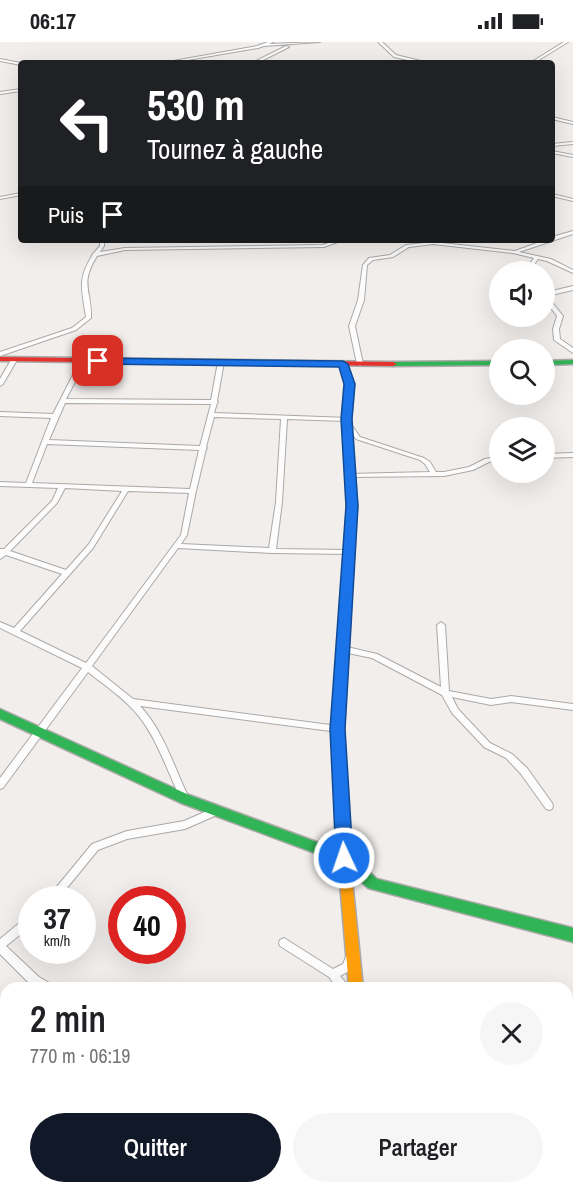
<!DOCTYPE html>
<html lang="fr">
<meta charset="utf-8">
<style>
:root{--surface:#fff;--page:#f6f6f6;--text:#202124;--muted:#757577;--accent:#111827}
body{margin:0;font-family:"Archivo Narrow",sans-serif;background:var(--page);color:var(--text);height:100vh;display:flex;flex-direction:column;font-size:22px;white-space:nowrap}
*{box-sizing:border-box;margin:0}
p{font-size:20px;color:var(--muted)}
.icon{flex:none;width:33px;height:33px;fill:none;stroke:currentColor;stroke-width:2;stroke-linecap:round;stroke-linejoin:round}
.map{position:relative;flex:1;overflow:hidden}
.panel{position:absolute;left:0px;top:940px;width:573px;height:212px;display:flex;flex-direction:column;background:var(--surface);border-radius:18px 18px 0 0;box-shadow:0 6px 24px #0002}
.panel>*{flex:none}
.guide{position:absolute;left:18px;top:18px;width:537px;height:183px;border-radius:6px;box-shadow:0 6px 24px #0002;background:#202124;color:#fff;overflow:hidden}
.controls{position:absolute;left:489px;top:219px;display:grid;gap:12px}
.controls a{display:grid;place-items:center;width:66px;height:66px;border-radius:50%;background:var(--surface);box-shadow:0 6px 24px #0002;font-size:30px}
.speed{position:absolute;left:18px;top:844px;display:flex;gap:12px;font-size:30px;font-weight:700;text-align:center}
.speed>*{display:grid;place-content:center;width:78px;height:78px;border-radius:50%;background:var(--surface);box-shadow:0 6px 24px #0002;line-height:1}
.speed small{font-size:15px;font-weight:400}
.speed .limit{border:9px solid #d22;background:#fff;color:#111}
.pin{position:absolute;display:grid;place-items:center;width:51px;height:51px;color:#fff;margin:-26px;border-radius:12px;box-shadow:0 3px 9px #0006}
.me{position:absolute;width:66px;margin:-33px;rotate:357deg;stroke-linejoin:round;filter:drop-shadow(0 0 4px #0008)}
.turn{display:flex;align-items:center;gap:21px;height:126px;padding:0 30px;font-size:27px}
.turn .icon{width:78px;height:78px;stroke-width:2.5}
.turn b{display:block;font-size:42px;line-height:51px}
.then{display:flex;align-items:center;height:57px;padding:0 30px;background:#0003;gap:12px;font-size:22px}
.round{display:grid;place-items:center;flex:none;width:63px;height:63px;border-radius:32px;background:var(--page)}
.overview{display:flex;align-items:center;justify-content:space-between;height:102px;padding:0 30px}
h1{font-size:36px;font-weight:600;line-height:45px}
.cta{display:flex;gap:12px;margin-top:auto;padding:12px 30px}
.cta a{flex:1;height:69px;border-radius:36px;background:var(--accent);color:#fff;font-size:24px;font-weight:600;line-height:69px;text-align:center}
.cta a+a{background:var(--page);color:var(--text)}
.status{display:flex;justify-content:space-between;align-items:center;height:42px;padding:0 30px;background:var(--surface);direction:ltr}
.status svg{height:16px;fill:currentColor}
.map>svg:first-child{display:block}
</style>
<div class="status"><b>06:17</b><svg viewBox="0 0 49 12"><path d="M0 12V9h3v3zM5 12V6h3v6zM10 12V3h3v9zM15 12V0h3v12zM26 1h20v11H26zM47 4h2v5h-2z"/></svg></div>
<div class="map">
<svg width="573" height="1151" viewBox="0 0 573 1151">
<rect width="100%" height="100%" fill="#f1eeec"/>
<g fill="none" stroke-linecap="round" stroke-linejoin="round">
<!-- street casing -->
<g stroke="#aba9a8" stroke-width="2">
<path id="street" d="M 268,0 L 273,0 L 269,2 L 320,0 L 264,4 L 258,6 L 170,21 L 162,21 L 257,4 Z
M 378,0 L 382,0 L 396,13 L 429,21 L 422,21 L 394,15 Z
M 564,0 L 568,0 L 534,21 L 530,21 Z
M 286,4 L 289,5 L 257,21 L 252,21 Z
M 0,17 L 21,21 L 21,23 L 0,19 Z
M 21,47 L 21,49 L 0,52 L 0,50 Z
M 552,75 L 573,80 L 573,82 L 552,77 Z
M 573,100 L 573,102 L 552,104 L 552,102 Z
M 552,109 L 573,113 L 573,115 L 552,111 Z
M 21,151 L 21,153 L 0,157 L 0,155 Z
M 552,152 L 573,157 L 573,159 L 552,154 Z
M 573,189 L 573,192 L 519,210 L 551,217 L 573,228 L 573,231 L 547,219 L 538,217 L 529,230 L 524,230 L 534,216 L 513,211 L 433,202 L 409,205 L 393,215 L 373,218 L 367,223 L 364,258 L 355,284 L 363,322 L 360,324 L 357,322 L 349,284 L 358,258 L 363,223 L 369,216 L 390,213 L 406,203 L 433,200 L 515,209 L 545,198 L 552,198 L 552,195 Z
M 100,198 L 104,198 L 104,204 L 100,210 L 125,206 L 323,203 L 336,198 L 343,198 L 324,205 L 125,208 L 97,214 C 79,243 92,248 91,276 L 76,288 L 0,314 L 0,310 L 72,286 L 86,275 C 82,248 77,238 92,214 L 92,213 L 100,204 Z
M 573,244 L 573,248 L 547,254 L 563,274 L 559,287 L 560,297 L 573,306 L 573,311 L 554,298 L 553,287 L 557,274 L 544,257 L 544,251 Z
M 14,316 L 17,318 L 3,342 L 0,344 L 0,337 L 11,318 Z
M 83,317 L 86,319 L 66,357 L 211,358 L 218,320 L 221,318 L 224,320 L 217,359 L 218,360 L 217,361 L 214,371 L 349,376 L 350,377 L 348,378 L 360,395 L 424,416 L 430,420 L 436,430 L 444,430 L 469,425 L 485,417 L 500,414 L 500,418 L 489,420 L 473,428 L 444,434 L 350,435 L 347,433 L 348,432 L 430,430 L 425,422 L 420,418 L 356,397 L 344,380 L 345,379 L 287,377 L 282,460 L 276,507 L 348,508 L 352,510 L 350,512 L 272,511 L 178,506 L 92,624 L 133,657 L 338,684 L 341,685 L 342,687 L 341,689 L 338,690 L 140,664 C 164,689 174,726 189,756 L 188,759 L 185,760 L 182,759 C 167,730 158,697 137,672 C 124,656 104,643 88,630 L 3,746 L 0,747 L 0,736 L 82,626 L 0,586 L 0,580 L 14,586 L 62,532 L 6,513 L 0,517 L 0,507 L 4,507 L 52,459 L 58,446 L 0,444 L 0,440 L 26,441 L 51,376 L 0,374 L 0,370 L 53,372 L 80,319 ZM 65,361 L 211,362 L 200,404 L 49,398 ZM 214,375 L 281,377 L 276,460 L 269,506 L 181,502 L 187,493 L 196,449 L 206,407 L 207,406 L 206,405 ZM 47,402 L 199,408 L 190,447 L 32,441 ZM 65,446 L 122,449 L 89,502 L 66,528 L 10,509 L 57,461 ZM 128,449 L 189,451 L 181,493 L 86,621 L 20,589 L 93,506 Z
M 573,411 L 573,415 L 544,416 L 544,412 Z
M 441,580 L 445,583 L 449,649 L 491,657 L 511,654 L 573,662 L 573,668 L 511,660 L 491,663 L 452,655 L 458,667 L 490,701 L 512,712 L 527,726 L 552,761 L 553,764 L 552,767 L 549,768 L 546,767 L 521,732 L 506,716 L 484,705 L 452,671 L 442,653 L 372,616 L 343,610 L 340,609 L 339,607 L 340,605 L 343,604 L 377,612 L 441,645 L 437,583 Z
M 216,765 L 219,766 L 220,769 L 219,772 L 185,787 L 127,797 L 98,808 L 57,858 L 46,858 L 92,802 L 127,789 L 184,779 Z
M 32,872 L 32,883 L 6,904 L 39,935 L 51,942 L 52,946 L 38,946 L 31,943 L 0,912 L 0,897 L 29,873 Z
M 284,896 L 333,927 L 343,922 L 348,910 L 352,908 L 356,910 L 357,913 L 351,928 L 340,934 L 347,942 L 348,946 L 337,946 L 329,935 L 280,904 L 279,901 L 280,898 Z
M 6,1046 C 6,1054 8,1062 0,1066 C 0,1058 0,1050 6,1046 Z
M 321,1146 L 333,1146 L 332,1151 L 320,1151 Z"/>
</g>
<!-- fast casing -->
<g stroke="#aba9a8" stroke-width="3">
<path id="fast" d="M 573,318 L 573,322 L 544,323 L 544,319 Z
M 500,319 L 500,323 L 393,324 L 389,322 L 393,320 Z
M 0,667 L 189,753 L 349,812 L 377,837 L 573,886 L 573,900 L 368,846 L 339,820 L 181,761 L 0,677 Z"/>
</g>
<!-- slow casing -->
<g stroke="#aba9a8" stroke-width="3">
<path id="slow" d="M 340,320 L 346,320 L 347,322 L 354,342 L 351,377 L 357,464 L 348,610 L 347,613 L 339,613 L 338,610 L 347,464 L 343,377 L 346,342 L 339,322 Z
M 344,811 L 349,813 L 350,817 L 363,946 L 349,946 L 338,817 L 339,813 Z"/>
</g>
<!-- jam casing -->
<g stroke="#aba9a8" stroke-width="3">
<path id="jam" d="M 0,315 L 393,320 L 397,322 L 393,324 L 0,319 Z
M 343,606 L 347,607 L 348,610 L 344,687 L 350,817 L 349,821 L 344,823 L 339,821 L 338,817 L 332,687 L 338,610 L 339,607 Z"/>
</g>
<!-- street -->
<use href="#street" fill="#fdfcfc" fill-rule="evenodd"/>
<!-- fast -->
<use href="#fast" fill="#30b455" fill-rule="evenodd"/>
<!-- slow -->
<use href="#slow" fill="#ff9f0a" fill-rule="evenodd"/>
<!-- jam -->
<use href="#jam" fill="#e5322d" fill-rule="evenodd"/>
</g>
<!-- route -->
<path fill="#1a73e8" stroke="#114b97" stroke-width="1.5" d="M 95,316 L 343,319 L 348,322 L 355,342 L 352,377 L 358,464 L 345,687 L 353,816 L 350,821 L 344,823 L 338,821 L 336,816 L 330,687 L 346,464 L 341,377 L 344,342 L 339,325 L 98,322 L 93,319 Z"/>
</svg>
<div class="controls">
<a><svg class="icon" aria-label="sound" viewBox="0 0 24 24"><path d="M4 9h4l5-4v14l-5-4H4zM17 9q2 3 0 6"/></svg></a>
<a><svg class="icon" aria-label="search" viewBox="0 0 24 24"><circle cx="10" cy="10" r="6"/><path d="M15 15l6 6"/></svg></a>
<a><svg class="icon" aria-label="layers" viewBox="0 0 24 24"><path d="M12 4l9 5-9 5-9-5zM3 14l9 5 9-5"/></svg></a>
</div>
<div class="speed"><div>37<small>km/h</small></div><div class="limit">40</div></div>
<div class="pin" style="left:98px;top:319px;background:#d93025"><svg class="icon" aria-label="arrive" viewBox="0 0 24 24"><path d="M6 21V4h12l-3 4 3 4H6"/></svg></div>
<svg class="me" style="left:344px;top:816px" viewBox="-20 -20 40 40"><circle r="17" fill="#1a73e8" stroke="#fff" stroke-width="3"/><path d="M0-11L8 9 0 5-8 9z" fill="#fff"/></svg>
<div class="guide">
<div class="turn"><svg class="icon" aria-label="left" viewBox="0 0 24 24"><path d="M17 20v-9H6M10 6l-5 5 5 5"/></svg><div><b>530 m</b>Tournez à gauche</div></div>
<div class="then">Puis<svg class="icon" aria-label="arrive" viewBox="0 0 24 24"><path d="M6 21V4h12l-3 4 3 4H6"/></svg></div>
</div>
<section class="panel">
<div class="overview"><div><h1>2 min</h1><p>770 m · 06:19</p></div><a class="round"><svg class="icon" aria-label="close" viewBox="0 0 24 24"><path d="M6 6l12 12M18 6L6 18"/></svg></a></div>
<div class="cta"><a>Quitter</a><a>Partager</a></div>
</section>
</div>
